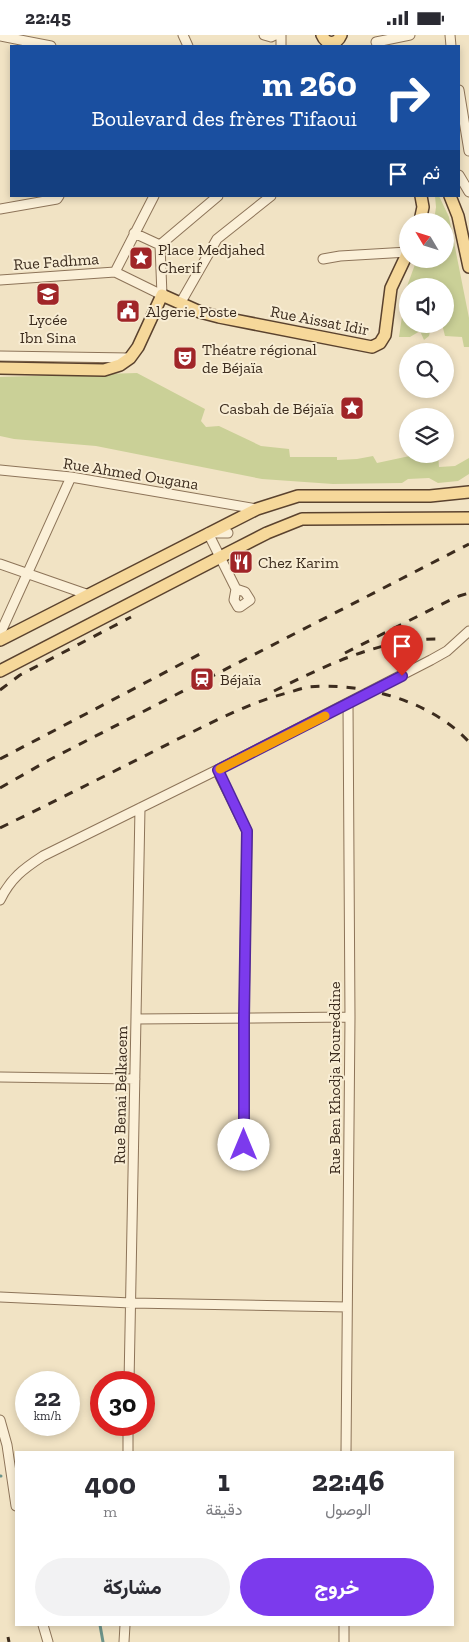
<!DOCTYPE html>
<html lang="ar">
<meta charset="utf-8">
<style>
:root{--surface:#fff;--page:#f2f2f3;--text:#2b2b33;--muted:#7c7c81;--accent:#7c3aed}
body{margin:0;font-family:"Zilla Slab",Vazirmatn,serif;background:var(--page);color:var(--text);direction:rtl;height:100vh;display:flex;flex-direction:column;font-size:19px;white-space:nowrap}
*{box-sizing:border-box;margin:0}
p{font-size:16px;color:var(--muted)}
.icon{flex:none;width:28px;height:28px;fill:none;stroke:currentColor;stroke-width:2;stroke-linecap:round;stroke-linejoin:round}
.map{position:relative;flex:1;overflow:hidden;direction:ltr}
.side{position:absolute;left:15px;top:1416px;width:439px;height:175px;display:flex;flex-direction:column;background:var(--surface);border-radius:0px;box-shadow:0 2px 8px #0003;direction:rtl}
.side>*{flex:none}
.hud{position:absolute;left:10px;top:10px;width:450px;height:152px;border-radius:0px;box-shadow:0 2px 8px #0003;direction:rtl;background:#1a4fa0;color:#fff;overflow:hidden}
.needle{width:32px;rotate:308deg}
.fabs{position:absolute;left:399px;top:178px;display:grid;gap:10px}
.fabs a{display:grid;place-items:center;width:55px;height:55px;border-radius:50%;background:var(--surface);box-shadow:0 2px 8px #0003;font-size:25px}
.speed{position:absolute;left:15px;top:1336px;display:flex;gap:10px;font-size:25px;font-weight:700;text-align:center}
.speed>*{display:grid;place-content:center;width:65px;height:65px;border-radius:50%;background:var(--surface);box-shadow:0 2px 8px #0003;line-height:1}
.speed small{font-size:12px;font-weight:400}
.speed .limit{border:8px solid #d22;background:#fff;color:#111}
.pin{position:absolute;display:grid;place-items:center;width:42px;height:42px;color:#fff;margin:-51px -21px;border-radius:50% 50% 50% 0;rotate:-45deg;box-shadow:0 0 5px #0007}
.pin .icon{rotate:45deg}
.me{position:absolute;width:55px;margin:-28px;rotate:0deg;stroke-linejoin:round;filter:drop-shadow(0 0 4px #0008)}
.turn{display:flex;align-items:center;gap:18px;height:105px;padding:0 20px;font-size:22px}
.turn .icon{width:65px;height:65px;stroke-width:2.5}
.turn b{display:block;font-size:35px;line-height:42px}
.then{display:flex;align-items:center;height:48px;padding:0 20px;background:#0003;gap:10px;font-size:19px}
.eta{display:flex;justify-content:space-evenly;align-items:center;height:85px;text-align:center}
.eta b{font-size:30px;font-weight:800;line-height:35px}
.action{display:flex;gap:10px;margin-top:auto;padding:10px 20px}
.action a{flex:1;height:58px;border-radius:30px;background:var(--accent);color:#fff;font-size:20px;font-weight:800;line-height:58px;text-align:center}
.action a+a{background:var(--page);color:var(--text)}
.status{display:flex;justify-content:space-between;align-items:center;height:35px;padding:0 25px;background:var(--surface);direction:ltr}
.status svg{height:14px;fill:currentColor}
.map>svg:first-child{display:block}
</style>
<div class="status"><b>22:45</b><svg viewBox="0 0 49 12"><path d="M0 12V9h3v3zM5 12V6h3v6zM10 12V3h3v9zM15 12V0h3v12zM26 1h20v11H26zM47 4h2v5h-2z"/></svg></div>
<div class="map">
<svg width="469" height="1607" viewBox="0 0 469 1607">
<rect width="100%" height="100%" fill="#f1e3c4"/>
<!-- green -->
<path fill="#cad097" d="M 435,161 L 439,161 L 449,182 L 469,283 L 469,312 L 464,312 L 462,302 L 445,301 L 442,289 L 445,289 L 445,251 L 408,251 L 408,289 L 442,289 L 431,291 L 429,301 L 424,305 L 420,296 L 410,302 L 399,302 L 406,254 L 417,224 L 445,224 L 445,186 L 434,186 L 436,172 Z
M 137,338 L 205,374 L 201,386 L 206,392 L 219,391 L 261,411 L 289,414 L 290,422 L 337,422 L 337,425 L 357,424 L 373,421 L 377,428 L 419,419 L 438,419 L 439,432 L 455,431 L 469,423 L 469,439 L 458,446 L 438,448 L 429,443 L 408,444 L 402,448 L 333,449 L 262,444 L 96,411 L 14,404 L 0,401 L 0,342 Z"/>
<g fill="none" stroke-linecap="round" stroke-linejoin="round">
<!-- stream -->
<path stroke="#6c9389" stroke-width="3" d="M 0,1441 L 1,1441
M 100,1590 L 103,1607"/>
<!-- minor casing -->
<g stroke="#8d7459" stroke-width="11">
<path id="minor" d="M 183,0 L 188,11
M 264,0 L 271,2 L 275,0
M 450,0 L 451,11
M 0,1 L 51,11
M 376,7 L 410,0
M 281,11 L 281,0
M 459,55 L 469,116
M 459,140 L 469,157
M 0,174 L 57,164 L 59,161
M 134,198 L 160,210 L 162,260 L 115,237 L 154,161
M 160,210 L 218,161
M 323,224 L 340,221 L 408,217
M 0,245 L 115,237
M 181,267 L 217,204 L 271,161
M 0,321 L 130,323
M 0,435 L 71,442 L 257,474
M 228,498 L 208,498 L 236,554
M 0,529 L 89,560
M 236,554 L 245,557 L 250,565 L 240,572 L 238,572 L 234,565 Z
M 0,599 L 71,442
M 217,735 L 247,796 L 244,983 L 244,1110
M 0,865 C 11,843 23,834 43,821 L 217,735 L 431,625 L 447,616 L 469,596
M 136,984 L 350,982
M 0,1042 L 135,1044
M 0,1262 L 131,1268 L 347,1272
M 129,1348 L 140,773
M 0,1385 L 7,1410 L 16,1471
M 128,1418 L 128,1390
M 346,1418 L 350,982 L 348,669
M 43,1590 L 48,1607
M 124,1607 L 125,1590
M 344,1607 L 344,1590"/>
</g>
<!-- major casing -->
<g stroke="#5a422e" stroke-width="14">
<path id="major" d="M 322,0 C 326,10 337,10 341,0
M 450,161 L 458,181 L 469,232
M 420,186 L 423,172 L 421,161
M 0,333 L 104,335 L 120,330 L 130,323 L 138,312 L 162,260 L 200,277 L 219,282 L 372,312 L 380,308 L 385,300 L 391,253 L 408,217
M 0,605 L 257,474 L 298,461 L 430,461 L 469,457
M 0,636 L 230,517 L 267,498 L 302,484 L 469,483"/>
</g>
<!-- minor -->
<use href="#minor" stroke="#fbf0d8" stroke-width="9"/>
<!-- major -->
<use href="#major" stroke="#f6d89a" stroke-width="11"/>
<!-- rail -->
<path stroke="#3c2c1e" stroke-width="3" stroke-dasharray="9 9" stroke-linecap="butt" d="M 345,618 L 440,570 L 459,561 L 469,558
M 0,655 L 20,640 L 131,582
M 274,656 C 325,631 379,604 436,604
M 0,724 L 200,619
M 0,753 L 49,725 L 469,509
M 0,793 C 59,764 117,735 176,705 C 213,687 248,668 287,658 C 294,656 302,653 309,652 C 362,647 432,666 469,707
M 8,1602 L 9,1607"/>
</g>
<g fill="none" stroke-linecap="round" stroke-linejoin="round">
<!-- route casing -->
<g stroke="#51269a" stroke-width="12">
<path id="route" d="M 244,1110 L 244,983 L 247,796 L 218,735 L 402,641"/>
</g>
<!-- route -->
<use href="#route" stroke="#7c3aed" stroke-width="9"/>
<!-- slow -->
<path stroke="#f59e0b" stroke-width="9" d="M 220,734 L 325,681"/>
</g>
<!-- icons -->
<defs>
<g id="sight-square" transform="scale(1.25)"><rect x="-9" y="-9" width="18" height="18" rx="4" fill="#a02528" stroke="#f8edd4"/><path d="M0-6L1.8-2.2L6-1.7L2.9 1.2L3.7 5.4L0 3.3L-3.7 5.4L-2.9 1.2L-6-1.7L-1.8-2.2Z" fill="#fff"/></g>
<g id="school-square" transform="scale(1.25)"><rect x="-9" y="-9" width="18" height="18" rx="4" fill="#a02528" stroke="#f8edd4"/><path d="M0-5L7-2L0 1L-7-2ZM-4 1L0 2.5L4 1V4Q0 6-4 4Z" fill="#fff"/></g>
<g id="civic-square" transform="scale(1.25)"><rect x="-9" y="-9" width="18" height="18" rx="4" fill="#a02528" stroke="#f8edd4"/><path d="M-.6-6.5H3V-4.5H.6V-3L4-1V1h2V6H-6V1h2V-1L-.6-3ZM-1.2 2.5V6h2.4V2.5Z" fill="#fff"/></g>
<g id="theatre-square" transform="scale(1.25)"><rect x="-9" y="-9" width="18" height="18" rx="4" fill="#a02528" stroke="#f8edd4"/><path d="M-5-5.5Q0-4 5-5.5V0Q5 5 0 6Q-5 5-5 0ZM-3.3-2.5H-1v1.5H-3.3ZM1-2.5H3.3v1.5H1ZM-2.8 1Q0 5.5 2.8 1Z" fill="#fff"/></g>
<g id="restaurant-square" transform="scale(1.25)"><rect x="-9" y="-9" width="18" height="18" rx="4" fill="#a02528" stroke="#f8edd4"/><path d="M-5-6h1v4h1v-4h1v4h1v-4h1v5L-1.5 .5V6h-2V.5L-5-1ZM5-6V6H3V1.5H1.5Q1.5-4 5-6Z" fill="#fff"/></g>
<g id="station-square" transform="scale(1.25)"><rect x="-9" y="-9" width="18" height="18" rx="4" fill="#a02528" stroke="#f8edd4"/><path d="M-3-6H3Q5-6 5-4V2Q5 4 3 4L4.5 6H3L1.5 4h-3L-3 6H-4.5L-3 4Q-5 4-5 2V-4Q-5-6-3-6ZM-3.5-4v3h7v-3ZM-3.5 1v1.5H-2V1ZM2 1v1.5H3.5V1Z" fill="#fff"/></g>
</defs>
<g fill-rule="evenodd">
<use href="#sight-square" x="141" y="223"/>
<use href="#school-square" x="48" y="259"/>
<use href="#civic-square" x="128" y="276"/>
<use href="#theatre-square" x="185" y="323"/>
<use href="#sight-square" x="352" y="373"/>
<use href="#restaurant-square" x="241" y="527"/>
<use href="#station-square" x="202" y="644"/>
</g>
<g text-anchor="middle" stroke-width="4" stroke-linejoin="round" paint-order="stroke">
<!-- poi labels -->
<g font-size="16" fill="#3c2c1e" stroke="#f8edd4" text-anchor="start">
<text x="158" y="220">Place Medjahed<tspan x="158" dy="18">Cherif</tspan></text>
<text x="146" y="282">Algerie Poste</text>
<text x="48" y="290" text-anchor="middle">Lycée<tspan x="48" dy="18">Ibn Sina</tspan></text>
<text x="202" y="320">Théatre régional<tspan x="202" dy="18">de Béjaïa</tspan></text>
<text x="334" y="379" text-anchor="end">Casbah de Béjaïa</text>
<text x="258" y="533">Chez Karim</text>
<text x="220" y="650">Béjaïa</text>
</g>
<!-- street labels -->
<g font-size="16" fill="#3c2c1e" stroke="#f8edd4">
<text transform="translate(56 226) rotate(-4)" y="6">Rue Fadhma</text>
<text transform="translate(320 285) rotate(11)" y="6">Rue Aissat Idir</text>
<text transform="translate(131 438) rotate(9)" y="6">Rue Ahmed Ougana</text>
<text transform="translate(334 1043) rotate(-90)" y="6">Rue Ben Khodja Noureddine</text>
<text transform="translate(120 1060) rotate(-89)" y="6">Rue Benai Belkacem</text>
</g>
</g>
</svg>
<div class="fabs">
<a><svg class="needle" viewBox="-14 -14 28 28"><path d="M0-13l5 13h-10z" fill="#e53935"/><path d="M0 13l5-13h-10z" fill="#7c7c81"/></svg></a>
<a><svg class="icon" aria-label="sound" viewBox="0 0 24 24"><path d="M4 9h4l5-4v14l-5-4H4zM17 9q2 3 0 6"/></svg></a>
<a><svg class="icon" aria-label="search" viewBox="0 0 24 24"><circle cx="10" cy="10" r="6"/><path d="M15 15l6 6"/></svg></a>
<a><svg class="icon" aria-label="layers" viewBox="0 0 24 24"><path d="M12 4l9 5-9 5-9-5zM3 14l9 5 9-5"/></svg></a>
</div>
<div class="speed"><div>22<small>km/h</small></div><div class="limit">30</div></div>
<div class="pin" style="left:402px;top:641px;background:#d93025"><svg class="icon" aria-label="arrive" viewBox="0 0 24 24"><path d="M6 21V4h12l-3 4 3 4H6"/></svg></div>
<svg class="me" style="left:244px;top:1110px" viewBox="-20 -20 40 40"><circle r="19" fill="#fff"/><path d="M0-13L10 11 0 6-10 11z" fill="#7c3aed"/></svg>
<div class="hud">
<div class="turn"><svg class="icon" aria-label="right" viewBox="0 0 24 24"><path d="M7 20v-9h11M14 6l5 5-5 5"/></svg><div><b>260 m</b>Boulevard des frères Tifaoui</div></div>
<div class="then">ثم<svg class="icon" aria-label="arrive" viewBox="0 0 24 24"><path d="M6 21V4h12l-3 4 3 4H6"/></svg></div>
</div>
<section class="side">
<div class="eta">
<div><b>22:46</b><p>الوصول</p></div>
<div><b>1</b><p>دقيقة</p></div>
<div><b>400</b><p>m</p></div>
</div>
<div class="action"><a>خروج</a><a>مشاركة</a></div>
</section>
</div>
